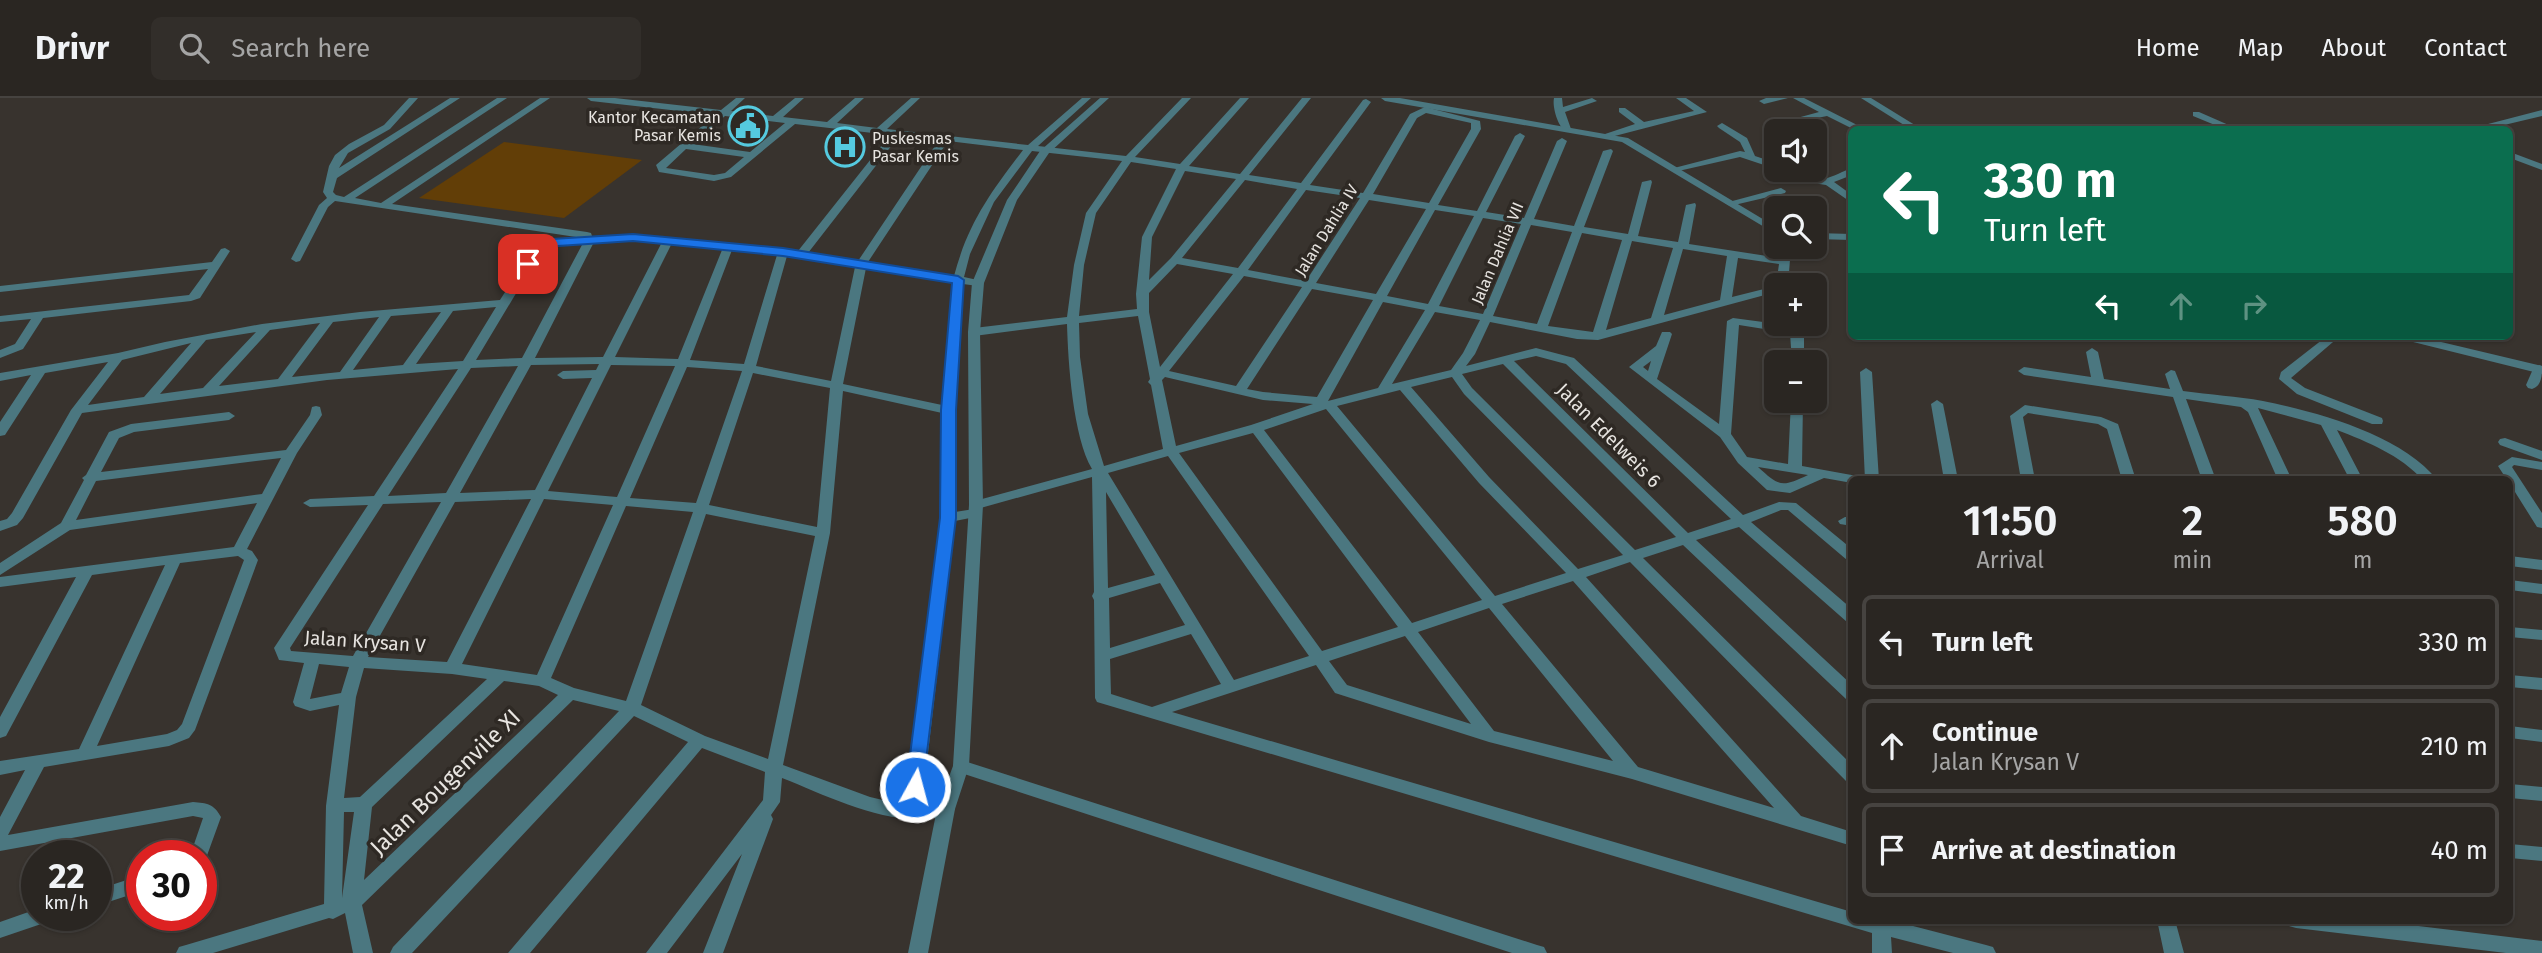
<!DOCTYPE html>
<meta charset="utf-8">
<style>
:root{--surface:#2a2622;--page:#322e2a;--text:#f1f3f6;--muted:#a5a5a5;--line:#464340}
body{margin:0;font-family:"Fira Sans",sans-serif;background:var(--page);color:var(--text);height:100vh;display:flex;flex-direction:column;font-size:26px;white-space:nowrap}
*{box-sizing:border-box;margin:0}
p{font-size:23px;color:var(--muted)}
.icon{flex:none;width:38px;height:38px;fill:none;stroke:currentColor;stroke-width:2;stroke-linecap:round;stroke-linejoin:round}
.map{position:relative;flex:1;overflow:hidden}
.details{position:absolute;left:1848px;top:378px;width:665px;height:448px;display:flex;flex-direction:column;background:var(--surface);border-radius:10px;box-shadow:0 2px 5px #0004,0 0 0 2px var(--line)}
.details>*{flex:none}
.banner{position:absolute;left:1848px;top:28px;width:665px;height:214px;border-radius:10px;box-shadow:0 2px 5px #0004,0 0 0 2px var(--line);background:#0b6e4f;color:#fff;overflow:hidden}
.tools{position:absolute;left:1764px;top:21px;display:grid;gap:14px}
.tools a{display:grid;place-items:center;width:63px;height:63px;border-radius:10px;background:var(--surface);box-shadow:0 2px 5px #0004,0 0 0 2px var(--line);font-size:35px}
.speed{position:absolute;left:21px;top:742px;display:flex;gap:14px;font-size:35px;font-weight:700;text-align:center}
.speed>*{display:grid;place-content:center;width:91px;height:91px;border-radius:50%;background:var(--surface);box-shadow:0 2px 5px #0004,0 0 0 2px var(--line);line-height:1}
.speed small{font-size:18px;font-weight:400}
.speed .limit{border:10px solid #d22;background:#fff;color:#111}
.pin{position:absolute;display:grid;place-items:center;width:60px;height:60px;color:#fff;margin:-30px;border-radius:14px;box-shadow:0 4px 10px #0006}
.me{position:absolute;width:77px;margin:-38px;rotate:7deg;stroke-linejoin:round;filter:drop-shadow(0 0 5px #0008)}
.turn{display:flex;align-items:center;gap:24px;height:147px;padding:0 21px;font-size:32px}
.turn .icon{width:91px;height:91px;stroke-width:2.5}
.turn b{display:block;font-size:49px;line-height:60px}
.lanes{display:flex;align-items:center;height:66px;padding:0 21px;background:#0003;justify-content:center;gap:35px;direction:ltr}
.lanes .off{opacity:.35}
.eta{display:flex;justify-content:space-evenly;align-items:center;height:119px;text-align:center}
.eta b{font-size:42px;font-weight:600;line-height:49px}
ul{padding:0;list-style:none}
li{display:flex;align-items:center;gap:21px;height:94px;margin:0 14px 10px;padding:0 7px;border:4px solid var(--line);border-radius:10px}
li div{flex:1}
li b{display:block;font-size:26px}
li em{font-style:normal}
header{display:flex;align-items:center;gap:42px;box-sizing:border-box;height:98px;padding:0 35px;background:var(--surface);border-bottom:2px solid var(--line)}
header strong{font-size:33px}
nav{display:flex;gap:38px;margin-inline-start:auto;font-size:24px}
.search{width:490px;height:63px;background:var(--page);display:flex;align-items:center;gap:18px;box-sizing:border-box;padding:0 24px;border-radius:10px;color:var(--muted);font-size:26px}
.map>svg:first-child{display:block}
</style>
<header>
<strong>Drivr</strong>
<div class="search"><svg class="icon" aria-label="search" viewBox="0 0 24 24"><circle cx="10" cy="10" r="6"/><path d="M15 15l6 6"/></svg>Search here</div>
<nav><a>Home</a><a>Map</a><a>About</a><a>Contact</a></nav>
</header>
<div class="map">
<svg width="2542" height="855" viewBox="0 0 2542 855">
<rect width="100%" height="100%" fill="#38332e"/>
<!-- green -->
<path fill="#623e07" d="M 504,44 L 642,62 L 564,120 L 419,100 Z"/>
<g fill="none" stroke-linecap="round" stroke-linejoin="round">
<!-- minor -->
<path fill="#4b7780" fill-rule="evenodd" d="M 409,0 L 418,0 L 390,31 L 348,55 L 339,70 L 450,0 L 460,0 L 337,80 L 333,94 L 336,97 L 344,99 L 497,0 L 507,0 L 355,100 L 381,105 L 540,0 L 550,0 L 392,106 L 587,134 L 591,135 L 592,138 L 633,137 L 798,153 L 890,37 L 795,26 L 731,79 L 714,83 L 659,74 L 656,67 L 715,17 L 591,3 L 587,0 L 615,0 L 721,12 L 736,0 L 745,0 L 731,13 L 773,18 L 795,0 L 804,0 L 783,19 L 827,24 L 855,0 L 864,0 L 837,25 L 877,30 L 911,0 L 920,0 L 887,31 L 1028,47 L 1082,0 L 1091,0 L 1038,48 L 1126,58 L 1182,0 L 1191,0 L 1135,59 L 1180,66 L 1240,0 L 1249,0 L 1189,68 L 1240,76 L 1302,0 L 1311,0 L 1249,77 L 1301,85 L 1363,2 L 1366,1 L 1371,4 L 1310,87 L 1363,95 L 1410,16 L 1425,9 L 1480,23 L 1481,31 L 1438,107 L 1477,113 L 1515,38 L 1520,35 L 1525,38 L 1486,114 L 1524,120 L 1557,43 L 1562,40 L 1567,43 L 1534,121 L 1574,128 L 1603,53 L 1611,51 L 1613,53 L 1584,129 L 1628,136 L 1642,84 L 1651,82 L 1652,84 L 1638,138 L 1678,144 L 1686,107 L 1695,105 L 1696,107 L 1689,146 L 1780,160 L 1781,149 L 1791,149 L 1788,187 L 1776,187 L 1779,166 L 1738,160 L 1732,199 L 1776,188 L 1776,194 L 1598,242 L 1577,241 L 1490,224 L 1475,256 L 1466,268 L 1536,250 L 1574,260 L 1743,417 L 1779,404 L 1796,405 L 1852,451 L 1852,464 L 1847,462 L 1788,412 L 1781,412 L 1751,424 L 1852,511 L 1852,525 L 1847,524 L 1739,429 L 1696,442 L 1852,587 L 1852,603 L 1846,601 L 1683,447 L 1643,460 L 1852,667 L 1852,684 L 1846,683 L 1630,464 L 1586,479 L 1801,718 L 1852,734 L 1852,748 L 1632,681 L 1489,644 L 1335,595 L 1316,567 L 1172,614 L 1852,814 L 1852,822 L 1890,822 L 1986,847 L 1993,849 L 1996,855 L 1953,855 L 1891,839 L 1892,855 L 1872,855 L 1872,835 L 1097,604 L 1095,600 L 1094,502 L 1092,498 L 1094,494 L 1092,379 L 977,411 L 982,415 L 980,418 L 955,423 L 922,707 L 946,704 L 952,706 L 955,711 L 952,716 C 896,734 833,700 782,680 L 780,704 L 771,717 L 773,721 L 723,855 L 703,855 L 742,756 L 667,855 L 646,855 L 763,702 L 765,674 L 702,650 L 530,855 L 508,855 L 688,644 L 634,618 L 412,855 L 390,855 L 393,849 L 619,613 L 573,602 L 362,807 L 373,855 L 353,855 L 345,815 L 333,821 L 329,820 L 213,855 L 176,855 L 179,849 L 186,847 L 324,806 L 326,708 L 339,607 L 310,613 L 295,608 L 293,604 L 304,565 L 279,562 L 274,550 L 368,407 L 310,409 L 303,405 L 310,401 L 374,398 L 458,271 L 327,282 L 82,315 L 23,420 L 17,427 L 0,433 L 0,423 L 7,421 L 12,415 L 71,312 L 108,264 L 45,275 L 5,337 L 0,338 L 0,324 L 31,277 L 0,283 L 0,275 L 118,255 L 165,244 L 262,226 L 360,214 L 500,202 L 523,166 L 539,146 L 576,139 L 335,103 L 328,109 L 300,163 L 296,164 L 291,161 L 319,107 L 327,100 L 323,94 L 329,68 L 335,57 L 349,46 L 384,27 ZM 1426,15 L 1471,25 L 1471,31 L 1429,105 L 1373,96 L 1417,20 ZM 725,18 L 785,25 L 750,54 L 692,46 ZM 899,38 L 939,42 L 858,163 L 808,155 ZM 948,43 L 1023,52 C 991,94 968,125 954,178 L 868,164 ZM 686,51 L 744,59 L 725,75 L 714,77 L 666,70 ZM 1032,53 L 1122,63 L 1086,115 L 1074,167 L 1067,219 L 974,230 L 968,234 L 974,238 L 1067,226 C 1068,264 1073,339 1092,371 L 971,404 L 969,407 L 974,411 L 955,414 L 954,312 L 961,193 L 963,186 L 978,188 L 984,185 L 982,183 L 964,179 L 970,156 L 994,104 ZM 1131,64 L 1176,71 L 1142,139 L 1136,196 L 1137,211 L 1079,218 L 1084,167 L 1096,115 ZM 1185,73 L 1236,81 L 1171,160 L 1149,182 L 1152,139 ZM 1245,82 L 1297,91 L 1238,170 L 1182,160 ZM 1306,92 L 1360,100 L 1306,183 L 1248,172 ZM 1369,102 L 1426,111 L 1376,196 L 1316,185 ZM 1435,112 L 1474,118 L 1428,206 L 1387,198 ZM 1483,120 L 1521,126 L 1483,216 L 1439,208 ZM 1531,127 L 1572,134 L 1537,226 L 1493,218 ZM 1582,135 L 1622,142 L 1593,234 L 1548,228 ZM 633,143 L 661,146 L 603,259 L 535,260 L 594,144 ZM 1632,143 L 1673,150 L 1651,220 L 1606,232 ZM 570,145 L 583,145 L 522,260 L 476,262 L 533,167 L 547,150 ZM 671,147 L 722,152 L 678,261 L 615,259 ZM 1683,151 L 1727,158 L 1720,202 L 1664,217 ZM 732,152 L 777,157 L 744,266 L 690,262 ZM 787,158 L 855,169 L 831,283 L 756,268 ZM 1177,166 L 1233,176 L 1160,269 L 1149,214 L 1149,195 ZM 866,170 L 952,184 L 942,307 L 843,286 ZM 1244,178 L 1302,189 L 1236,288 L 1169,273 ZM 1312,191 L 1373,202 L 1317,299 L 1263,294 L 1247,291 ZM 1383,204 L 1425,212 L 1378,290 L 1328,303 ZM 496,209 L 463,263 L 416,266 L 453,213 ZM 441,214 L 403,267 L 353,272 L 391,218 ZM 1435,214 L 1480,222 L 1463,255 L 1451,272 L 1392,286 ZM 1138,218 L 1150,281 L 1148,284 L 1151,287 L 1163,351 L 1104,368 L 1088,316 L 1080,259 L 1079,225 ZM 379,219 L 340,274 L 292,279 L 333,224 ZM 320,225 L 278,281 L 219,288 L 270,232 ZM 256,234 L 203,290 L 160,296 L 206,242 ZM 191,245 L 144,299 L 88,307 L 122,262 ZM 1536,258 L 1566,266 L 1731,421 L 1688,435 L 1514,263 ZM 599,266 L 596,272 L 563,273 L 557,277 L 563,281 L 592,280 L 535,392 L 460,395 L 531,267 ZM 1503,266 L 1676,439 L 1635,452 L 1472,290 L 1462,276 ZM 611,267 L 675,268 L 617,399 L 548,393 ZM 518,268 L 446,395 L 388,398 L 471,270 ZM 687,269 L 742,273 L 696,405 L 630,400 ZM 753,275 L 830,290 L 817,429 L 709,407 ZM 1165,279 L 1263,302 L 1313,306 L 1251,327 L 1176,348 L 1162,282 ZM 1452,279 L 1464,296 L 1623,457 L 1578,471 L 1489,379 L 1411,289 ZM 1400,292 L 1479,385 L 1566,475 L 1495,498 L 1337,308 ZM 843,293 L 942,315 L 941,420 L 904,707 L 870,699 L 783,667 L 830,435 ZM 1326,311 L 1482,502 L 1412,525 L 1264,332 ZM 1253,335 L 1398,529 L 1322,553 L 1179,355 ZM 1168,358 L 1309,558 L 1234,582 L 1108,375 ZM 1106,394 L 1155,477 L 1108,490 ZM 531,401 L 447,564 L 368,559 L 455,404 ZM 544,401 L 613,407 L 537,577 L 462,566 ZM 441,404 L 353,558 L 291,553 L 290,550 L 383,406 ZM 626,408 L 693,414 L 626,603 L 574,590 L 551,580 ZM 706,416 L 815,438 L 768,661 L 705,638 L 641,607 ZM 1573,483 L 1774,710 L 1638,669 L 1502,506 ZM 1160,485 L 1185,527 L 1110,550 L 1109,500 ZM 1489,510 L 1613,663 L 1494,633 L 1418,534 ZM 1191,536 L 1221,586 L 1152,609 L 1111,596 L 1110,561 ZM 1405,538 L 1471,626 L 1347,587 L 1329,563 ZM 319,566 L 349,569 L 341,595 L 310,601 ZM 364,570 L 452,576 L 487,581 L 360,699 L 344,700 L 356,599 ZM 504,583 L 539,588 L 558,597 L 364,782 L 372,709 ZM 344,714 L 354,714 L 342,800 Z
M 1554,0 L 1562,0 L 1563,9 L 1592,0 L 1597,3 L 1565,14 L 1571,31 L 1566,34 C 1558,29 1552,9 1554,0 Z
M 1676,0 L 1686,0 L 1707,14 L 1607,40 L 1602,37 L 1635,26 L 1619,14 L 1619,10 L 1625,10 L 1644,24 L 1694,13 Z
M 1766,0 L 1788,0 L 1764,6 L 1759,3 Z
M 1793,0 L 1804,0 L 1867,32 L 1855,32 L 1827,18 L 1797,24 L 1797,20 L 1819,14 Z
M 1861,0 L 1871,0 L 1923,32 L 1912,32 Z
M 2542,12 L 2542,18 L 2483,32 L 2465,32 Z
M 2193,14 L 2199,14 L 2240,32 L 2227,32 L 2193,18 Z
M 1722,25 L 1747,40 L 1755,58 L 1776,65 L 1776,71 L 1740,59 L 1674,74 L 1674,70 L 1740,53 L 1745,54 L 1740,44 L 1719,30 L 1717,28 Z
M 2510,54 L 2542,66 L 2542,72 L 2510,60 Z
M 1852,70 L 1852,77 L 1834,84 L 1852,97 L 1852,105 L 1826,87 L 1800,83 L 1779,72 C 1795,71 1808,82 1824,81 C 1833,79 1843,73 1852,70 Z
M 1781,90 L 1786,93 L 1785,95 L 1730,108 L 1725,105 Z
M 225,150 L 230,153 L 200,200 L 191,203 L 43,220 L 23,251 L 0,260 L 0,252 L 15,246 L 31,221 L 0,224 L 0,218 L 189,197 L 208,171 L 0,194 L 0,188 L 212,164 L 221,151 Z
M 1733,220 L 1794,228 L 1804,236 L 1804,264 L 1792,264 L 1790,235 L 1739,227 L 1731,336 L 1747,359 L 1788,366 L 1791,303 L 1803,303 L 1802,368 L 1857,378 L 1863,382 L 1852,382 L 1852,385 L 1824,380 L 1790,395 L 1767,392 L 1738,365 L 1720,339 L 1629,269 L 1656,248 L 1662,234 L 1670,234 L 1672,236 L 1657,281 L 1719,326 L 1727,223 ZM 1651,263 L 1648,273 L 1643,269 ZM 1758,369 L 1808,377 C 1781,390 1779,388 1758,369 Z
M 2327,238 L 2340,238 L 2291,280 L 2305,290 L 2382,320 L 2383,323 L 2382,326 L 2372,326 L 2297,296 L 2279,281 L 2281,274 Z
M 2092,250 L 2098,254 L 2104,281 L 2170,291 L 2165,276 L 2171,272 L 2175,273 L 2183,293 C 2210,297 2237,298 2263,303 C 2317,314 2402,337 2437,382 L 2423,382 C 2400,357 2368,344 2337,332 L 2363,382 L 2350,382 L 2321,327 L 2258,310 L 2292,382 L 2278,382 L 2248,314 L 2241,309 L 2186,301 L 2216,382 L 2202,382 L 2173,299 L 2024,277 L 2018,273 L 2024,269 L 2091,279 L 2086,254 Z
M 2539,267 L 2542,268 C 2542,277 2542,288 2532,291 L 2528,290 L 2526,287 L 2533,271 Z
M 1866,270 L 1872,274 L 1879,382 L 1865,382 L 1860,274 Z
M 1937,302 L 1943,306 L 1958,382 L 1944,382 L 1931,306 Z
M 2025,307 L 2101,319 L 2118,326 L 2136,382 L 2122,382 L 2107,331 L 2098,326 L 2028,315 L 2023,319 L 2035,382 L 2021,382 L 2010,318 Z
M 316,308 L 320,309 L 322,317 L 297,355 L 247,451 L 252,453 L 258,462 L 195,632 L 189,640 L 169,648 L 44,669 L 8,737 L 193,704 C 207,705 214,706 221,719 L 205,763 L 201,765 L 201,758 L 190,758 L 203,720 L 193,718 L 0,753 L 0,719 L 25,672 L 0,677 L 0,663 L 79,651 L 165,467 L 92,477 L 6,638 L 0,640 L 0,619 L 76,479 L 0,489 L 0,479 L 234,449 L 257,405 L 70,432 L 0,477 L 0,465 L 61,425 L 84,382 L 82,380 L 86,377 L 109,334 L 131,326 L 229,314 L 235,318 L 229,322 L 134,334 L 119,340 L 101,374 L 286,352 L 310,317 L 312,309 ZM 281,360 L 262,396 L 76,422 L 96,383 ZM 238,458 L 244,462 L 182,626 L 177,632 L 167,636 L 97,648 L 180,465 Z
M 2505,340 L 2542,353 L 2542,362 L 2500,347 L 2498,344 L 2500,341 Z
M 2512,359 L 2542,364 L 2542,372 L 2514,367 L 2512,369 L 2542,415 L 2542,430 L 2537,429 L 2510,386 L 2510,382 L 2507,382 L 2498,368 Z
M 1845,419 L 1852,419 L 1852,428 L 1840,426 L 1838,423 Z
M 2510,458 L 2542,462 L 2542,472 L 2510,468 Z
M 2510,482 L 2542,486 L 2542,496 L 2510,492 Z
M 2510,529 L 2542,532 L 2542,542 L 2510,539 Z
M 2510,577 L 2542,580 L 2542,592 L 2510,589 Z
M 2510,628 L 2542,632 L 2542,644 L 2510,640 Z
M 961,662 L 1537,847 L 1544,849 L 1547,855 L 1512,855 L 955,673 L 953,668 L 955,663 Z
M 2510,686 L 2542,689 L 2542,703 L 2510,700 Z
M 2510,746 L 2542,749 L 2542,763 L 2510,760 Z
M 142,777 L 142,793 L 96,808 L 96,792 Z
M 37,811 L 37,817 L 52,817 L 50,823 L 0,840 L 0,824 Z
M 2157,822 L 2175,822 L 2184,855 L 2164,855 Z
M 2287,822 L 2369,822 L 2542,843 L 2542,855 L 2506,855 L 2296,830 L 2289,828 Z"/>
<!-- tertiary -->
<path fill="#4b7780" fill-rule="evenodd" d="M 1100,0 L 1109,0 L 1049,55 L 1017,102 L 984,185 L 980,234 L 983,407 L 969,668 L 955,711 L 928,855 L 908,855 L 937,711 L 953,668 L 969,407 L 968,234 L 972,185 L 1007,102 L 1040,53 Z
M 1381,0 L 1400,0 L 1628,40 L 1776,129 L 1776,136 L 1622,44 L 1385,3 Z
M 1815,135 L 1852,136 L 1852,142 L 1815,141 Z
M 2395,238 L 2416,238 L 2542,268 L 2542,276 L 2397,240 Z"/>
</g>
<!-- route -->
<path fill="#1a73e8" stroke="#114b97" stroke-width="2" d="M 633,136 L 783,150 L 958,178 L 964,182 L 956,312 L 956,420 L 922,695 L 909,695 L 906,689 L 940,420 L 941,312 L 952,185 L 783,158 L 633,143 L 558,148 L 544,153 L 532,168 L 521,166 L 535,148 L 552,141 Z"/>
<!-- icons -->
<defs>
<g id="civic-ring" transform="scale(2.0125)"><circle r="9.5" fill="#2e2924" stroke="#55cadf" stroke-width="1.5"/><path d="M-.6-6.5H3V-4.5H.6V-3L4-1V1h2V6H-6V1h2V-1L-.6-3ZM-1.2 2.5V6h2.4V2.5Z" fill="#55cadf"/></g>
<g id="hospital-ring" transform="scale(2.0125)"><circle r="9.5" fill="#2e2924" stroke="#55cadf" stroke-width="1.5"/><path d="M-5-5h3v3.5h4V-5h3V5h-3V1.5h-4V5h-3Z" fill="#55cadf"/></g>
</defs>
<g fill-rule="evenodd">
<use href="#civic-ring" x="748" y="28"/>
<use href="#hospital-ring" x="845" y="49"/>
</g>
<g text-anchor="middle" stroke-width="7" stroke-linejoin="round" paint-order="stroke">
<!-- far-poi labels -->
<g font-size="16" fill="#e7e4e0" stroke="#2e2924" text-anchor="end">
<text x="721" y="25">Kantor Kecamatan<tspan x="721" dy="18">Pasar Kemis</tspan></text>
<text x="872" y="46" text-anchor="start">Puskesmas<tspan x="872" dy="18">Pasar Kemis</tspan></text>
</g>
<!-- far-street labels -->
<g font-size="16" fill="#e7e4e0" stroke="#2e2924">
<text transform="translate(1326 132) rotate(-58)" y="6">Jalan Dahlia IV</text>
<text transform="translate(1497 155) rotate(-67)" y="6">Jalan Dahlia VII</text>
</g>
<!-- street labels -->
<g font-size="19" fill="#e7e4e0" stroke="#2e2924">
<text transform="translate(1609 337) rotate(45)" y="7">Jalan Edelweis 6</text>
<text transform="translate(365 543) rotate(4)" y="7">Jalan Krysan V</text>
</g>
<!-- near-street labels -->
<g font-size="23" fill="#e7e4e0" stroke="#2e2924">
<text transform="translate(445 684) rotate(-44)" y="8">Jalan Bougenvile XI</text>
</g>
</g>
</svg>
<div class="tools">
<a><svg class="icon" aria-label="sound" viewBox="0 0 24 24"><path d="M4 9h4l5-4v14l-5-4H4zM17 9q2 3 0 6"/></svg></a>
<a><svg class="icon" aria-label="search" viewBox="0 0 24 24"><circle cx="10" cy="10" r="6"/><path d="M15 15l6 6"/></svg></a>
<a>+</a>
<a>−</a>
</div>
<div class="speed"><div>22<small>km/h</small></div><div class="limit">30</div></div>
<div class="pin" style="left:528px;top:166px;background:#d93025"><svg class="icon" aria-label="arrive" viewBox="0 0 24 24"><path d="M6 21V4h12l-3 4 3 4H6"/></svg></div>
<svg class="me" style="left:915px;top:689px" viewBox="-20 -20 40 40"><circle r="17" fill="#1a73e8" stroke="#fff" stroke-width="3"/><path d="M0-11L8 9 0 5-8 9z" fill="#fff"/></svg>
<div class="banner">
<div class="turn"><svg class="icon" aria-label="left" viewBox="0 0 24 24"><path d="M17 20v-9H6M10 6l-5 5 5 5"/></svg><div><b>330 m</b>Turn left</div></div>
<div class="lanes"><svg class="icon" aria-label="left" viewBox="0 0 24 24"><path d="M17 20v-9H6M10 6l-5 5 5 5"/></svg><svg class="icon off" aria-label="ahead" viewBox="0 0 24 24"><path d="M12 20V5M6 11l6-6 6 6"/></svg><svg class="icon off" aria-label="right" viewBox="0 0 24 24"><path d="M7 20v-9h11M14 6l5 5-5 5"/></svg></div>
</div>
<section class="details">
<div class="eta">
<div><b>11:50</b><p>Arrival</p></div>
<div><b>2</b><p>min</p></div>
<div><b>580</b><p>m</p></div>
</div>
<ul>
<li><svg class="icon" aria-label="left" viewBox="0 0 24 24"><path d="M17 20v-9H6M10 6l-5 5 5 5"/></svg><div><b>Turn left</b></div><em>330 m</em></li>
<li><svg class="icon" aria-label="ahead" viewBox="0 0 24 24"><path d="M12 20V5M6 11l6-6 6 6"/></svg><div><b>Continue</b><p>Jalan Krysan V</p></div><em>210 m</em></li>
<li><svg class="icon" aria-label="arrive" viewBox="0 0 24 24"><path d="M6 21V4h12l-3 4 3 4H6"/></svg><div><b>Arrive at destination</b></div><em>40 m</em></li>
</ul>
</section>
</div>
